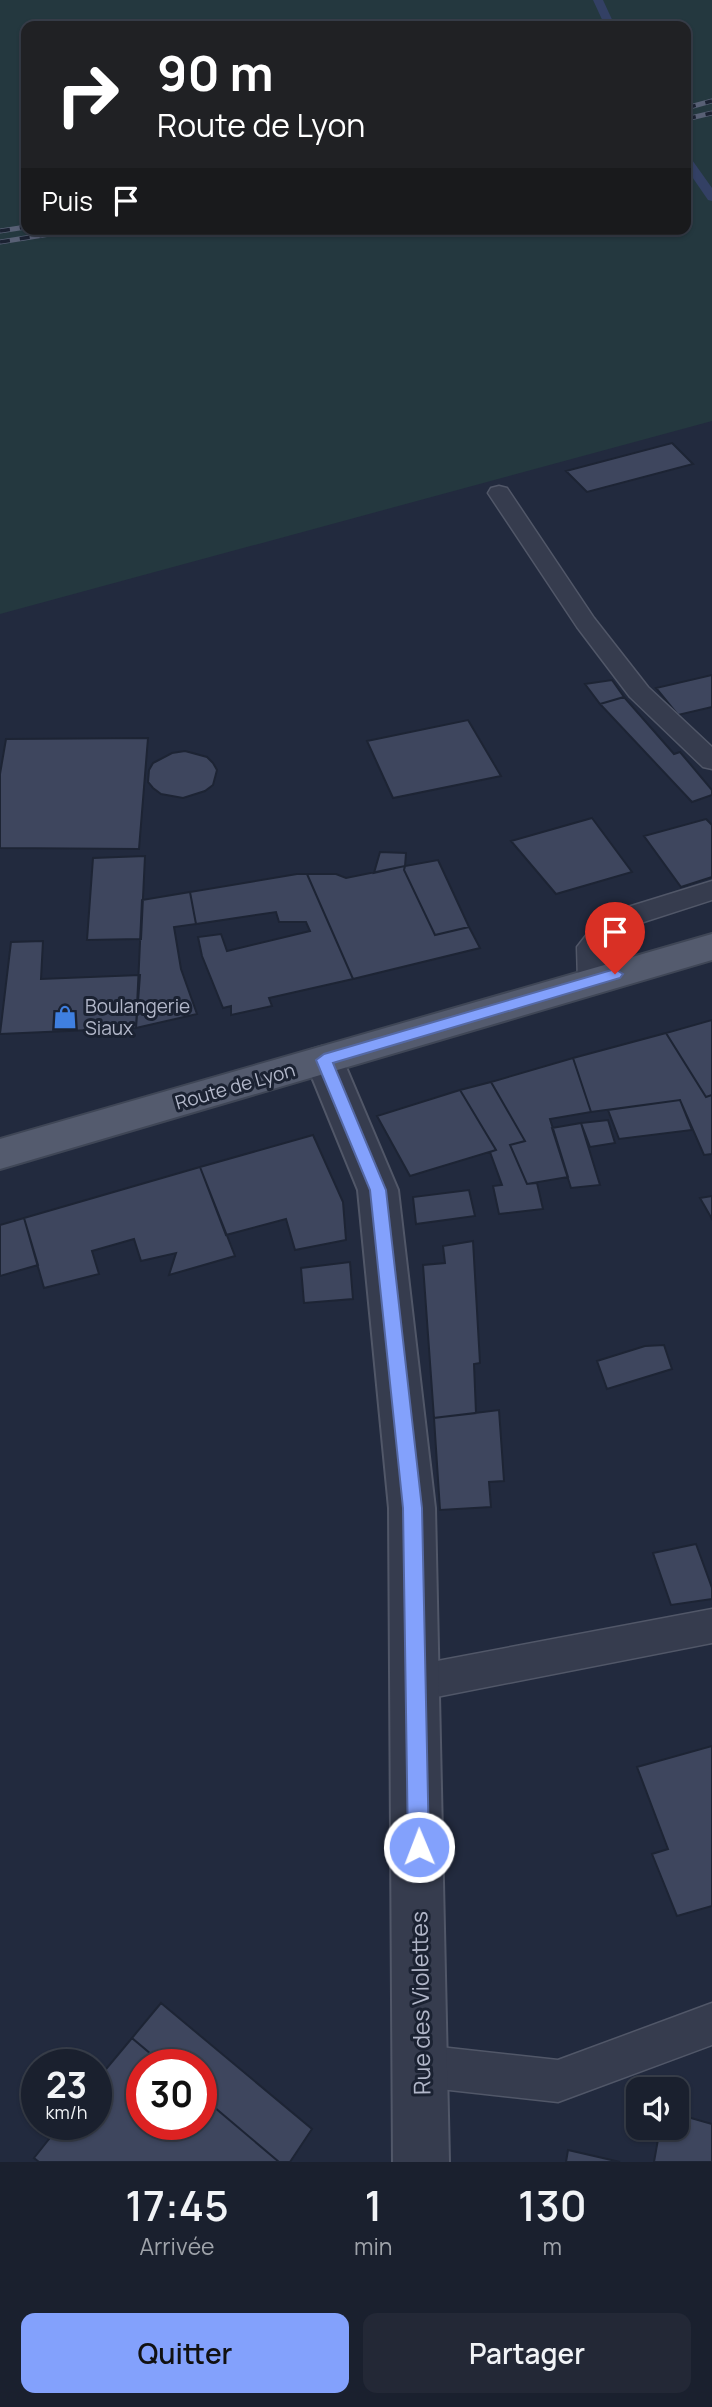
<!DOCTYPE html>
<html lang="fr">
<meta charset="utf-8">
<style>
:root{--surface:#1a202e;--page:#232836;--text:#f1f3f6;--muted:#9fa3aa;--line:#383e4a;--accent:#83a1fc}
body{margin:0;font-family:Manrope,sans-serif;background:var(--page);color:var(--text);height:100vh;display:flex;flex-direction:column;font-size:26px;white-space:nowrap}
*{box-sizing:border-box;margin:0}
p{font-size:23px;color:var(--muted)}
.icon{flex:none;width:38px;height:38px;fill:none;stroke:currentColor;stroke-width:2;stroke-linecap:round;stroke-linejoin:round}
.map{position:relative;height:2162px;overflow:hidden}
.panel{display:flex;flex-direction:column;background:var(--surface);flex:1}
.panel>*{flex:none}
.hud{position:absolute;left:21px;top:21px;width:670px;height:214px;border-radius:14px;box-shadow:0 2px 5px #0004,0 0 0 2px var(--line);background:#202124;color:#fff;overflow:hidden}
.tools{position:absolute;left:626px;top:2077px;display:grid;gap:14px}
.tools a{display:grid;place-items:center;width:63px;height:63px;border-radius:14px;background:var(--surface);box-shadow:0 2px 5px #0004,0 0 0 2px var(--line);font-size:35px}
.speed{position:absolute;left:21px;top:2049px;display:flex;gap:14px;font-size:35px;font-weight:700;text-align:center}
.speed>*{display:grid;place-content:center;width:91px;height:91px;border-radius:50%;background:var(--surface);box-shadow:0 2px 5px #0004,0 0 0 2px var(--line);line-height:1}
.speed small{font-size:18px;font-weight:400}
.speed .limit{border:10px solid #d22;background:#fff;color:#111}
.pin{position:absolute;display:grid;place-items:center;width:60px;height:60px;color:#fff;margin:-72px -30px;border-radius:50% 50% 50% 0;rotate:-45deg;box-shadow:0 0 7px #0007}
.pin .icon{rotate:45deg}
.me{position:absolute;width:77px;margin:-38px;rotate:359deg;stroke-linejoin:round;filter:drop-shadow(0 0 5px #0008)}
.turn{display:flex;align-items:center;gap:24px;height:147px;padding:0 21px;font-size:32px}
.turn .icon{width:91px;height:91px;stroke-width:2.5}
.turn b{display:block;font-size:49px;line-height:60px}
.then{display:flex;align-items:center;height:66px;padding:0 21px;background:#0003;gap:14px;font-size:26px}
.eta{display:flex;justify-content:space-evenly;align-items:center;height:119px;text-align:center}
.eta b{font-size:42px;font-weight:600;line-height:49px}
.button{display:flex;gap:14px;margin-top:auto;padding:14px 21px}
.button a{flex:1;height:80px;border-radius:14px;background:var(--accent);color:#111;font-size:28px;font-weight:600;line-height:80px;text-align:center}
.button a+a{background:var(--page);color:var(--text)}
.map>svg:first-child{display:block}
</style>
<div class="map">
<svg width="712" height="2162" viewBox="0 0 712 2162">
<rect width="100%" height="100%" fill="#222a3e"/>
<!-- green -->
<path fill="#24383f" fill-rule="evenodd" d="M 0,0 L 712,0 L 712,421 L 0,614 ZM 26,26 L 686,26 L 686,229 L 26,229 Z"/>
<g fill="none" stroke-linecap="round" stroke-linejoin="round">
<!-- stream -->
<path fill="#334064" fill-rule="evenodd" d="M 593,0 L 603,0 L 615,26 L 605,26 Z
M 686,156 L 690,157 L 712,188 L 712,201 L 708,200 L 686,168 Z"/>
</g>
<!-- building -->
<path fill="#3e465e" stroke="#1d2434" stroke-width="2" d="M 672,443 L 693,464 L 587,492 L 566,471 Z
M 712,675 L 712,707 L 678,715 L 656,688 Z
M 612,680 L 624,697 L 600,704 L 585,684 Z
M 624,697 L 674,754 L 680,752 L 712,790 L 712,795 L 692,802 L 600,704 Z
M 468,720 L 501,776 L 393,798 L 367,741 Z
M 148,738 L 139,849 L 0,848 L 0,774 L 6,739 Z
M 185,751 L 207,757 L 213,763 L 217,770 L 213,785 L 205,791 L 183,798 L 161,794 L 153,788 L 148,782 L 149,770 L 153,763 L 172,753 Z
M 592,818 L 632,872 L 556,894 L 511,841 Z
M 706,819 L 712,825 L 712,877 L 681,887 L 644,836 Z
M 380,852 L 406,853 L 405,866 L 374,873 Z
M 145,856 L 141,939 L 87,940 L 93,858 Z
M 438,860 L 469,927 L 435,935 L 404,870 L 405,866 Z
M 405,866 L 404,870 L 435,935 L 469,927 L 480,948 L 353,979 L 307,874 L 336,874 L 346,878 Z
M 297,874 L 307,874 L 353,979 L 269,998 L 272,1006 L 231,1015 L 231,1006 L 223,1008 L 202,956 L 198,937 L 221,934 L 227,951 L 310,931 L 306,922 L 279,922 L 276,912 L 196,924 L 190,892 Z
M 190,892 L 196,924 L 174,927 L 181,969 L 197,1014 L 136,1028 L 142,900 Z
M 43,941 L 41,979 L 140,975 L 136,1028 L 0,1034 L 11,942 Z
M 712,1020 L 712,1095 L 706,1097 L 666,1033 Z
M 666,1033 L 706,1097 L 712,1095 L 712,1154 L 704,1155 L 680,1100 L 591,1112 L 573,1058 Z
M 573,1058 L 591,1112 L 550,1119 L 568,1177 L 527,1184 L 510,1145 L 525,1141 L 491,1082 Z
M 491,1082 L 525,1141 L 510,1145 L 527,1184 L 537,1183 L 543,1209 L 499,1214 L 493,1186 L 502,1185 L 490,1152 L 496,1150 L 460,1090 Z
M 460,1090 L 496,1150 L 410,1176 L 377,1116 Z
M 680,1100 L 692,1130 L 619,1139 L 608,1110 Z
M 608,1120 L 615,1143 L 590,1147 L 581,1123 Z
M 581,1123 L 600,1185 L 571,1188 L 552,1128 Z
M 313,1135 L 343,1202 L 346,1240 L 295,1250 L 286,1219 L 226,1235 L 200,1167 Z
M 200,1167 L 235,1256 L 169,1275 L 176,1253 L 141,1261 L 134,1239 L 92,1251 L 99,1274 L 44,1288 L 24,1218 Z
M 469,1190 L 475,1216 L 416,1224 L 413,1197 Z
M 712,1196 L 712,1219 L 700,1198 Z
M 24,1218 L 38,1265 L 0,1276 L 0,1225 Z
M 473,1241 L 480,1363 L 474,1364 L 476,1413 L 434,1418 L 423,1265 L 445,1263 L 443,1246 Z
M 350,1262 L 353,1299 L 304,1303 L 301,1268 Z
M 664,1345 L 672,1369 L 607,1389 L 597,1361 L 645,1346 Z
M 499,1410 L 504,1481 L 489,1482 L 491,1507 L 440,1510 L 434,1418 Z
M 696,1544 L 712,1588 L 712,1599 L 671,1605 L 653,1553 Z
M 712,1746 L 712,1906 L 677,1916 L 652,1854 L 668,1849 L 637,1767 Z
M 161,2003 L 312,2129 L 290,2162 L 279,2162 L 201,2096 L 201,2065 L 164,2065 L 132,2038 Z
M 132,2038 L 164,2065 L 142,2065 L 142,2124 L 201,2124 L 201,2096 L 279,2162 L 39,2162 L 34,2158 L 61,2124 L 96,2124 L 96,2081 Z
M 677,2114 L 712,2124 L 712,2162 L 654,2162 L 660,2128 L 677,2128 Z
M 568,2150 L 620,2162 L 566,2162 Z"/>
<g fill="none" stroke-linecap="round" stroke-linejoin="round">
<!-- lane casing -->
<g stroke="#515768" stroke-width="3">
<path id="lane" d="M 499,486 L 507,488 L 594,618 L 648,687 L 712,747 L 712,769 L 703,767 L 630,697 L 577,627 L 488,493 L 491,488 Z
M 712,881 L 712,900 L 622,929 L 605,949 L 606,981 L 602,988 L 592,991 L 582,988 L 578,981 L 577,947 L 602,915 Z
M 712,1609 L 712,1643 L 416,1701 L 403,1695 L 397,1683 L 403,1671 L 416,1665 Z
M 712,2003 L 712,2045 L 558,2102 L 422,2087 L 407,2081 L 401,2066 L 407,2051 L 422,2045 L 558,2060 Z"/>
</g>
<!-- street casing -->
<g stroke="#515768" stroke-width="4">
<path id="street" d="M 324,1046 L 337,1050 L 343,1060 L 398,1190 L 435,1508 L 449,2162 L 393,2162 L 389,1508 L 358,1190 L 305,1060 L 311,1050 Z"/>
</g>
<!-- primary casing -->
<g stroke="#3f4656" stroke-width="4">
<path id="primary" d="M 712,934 L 712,960 L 0,1169 L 0,1139 Z"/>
</g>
<!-- lane -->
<use href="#lane" fill="#363c4e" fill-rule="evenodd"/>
<!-- street -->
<use href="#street" fill="#363c4e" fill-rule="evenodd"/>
<!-- primary -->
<use href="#primary" fill="#545b6e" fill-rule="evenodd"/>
<!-- rail casing -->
<g stroke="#586075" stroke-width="5">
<path id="rail" d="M 686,108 L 712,101
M 686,119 L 712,113
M 0,231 L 26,227
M 0,242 L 81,229"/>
</g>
<!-- rail -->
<use href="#rail" stroke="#1b2232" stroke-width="3.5" stroke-dasharray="10" stroke-linecap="butt"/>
</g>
<!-- route -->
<path fill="#83a1fc" stroke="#5569a4" stroke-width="2" d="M 615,969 L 623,974 L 620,978 L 333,1063 L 386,1190 L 422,1508 L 429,1847 L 426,1854 L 419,1857 L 411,1854 L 408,1847 L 403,1508 L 370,1190 L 316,1060 L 324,1054 Z"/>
<!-- icons -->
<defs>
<g id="shop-bare" transform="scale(1.89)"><path d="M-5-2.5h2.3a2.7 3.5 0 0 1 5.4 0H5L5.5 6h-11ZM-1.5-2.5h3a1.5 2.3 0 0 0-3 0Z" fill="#3f7fe0" stroke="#1b2232" stroke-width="2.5" paint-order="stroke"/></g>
</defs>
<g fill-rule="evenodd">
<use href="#shop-bare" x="65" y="1017"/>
</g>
<g text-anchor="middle" stroke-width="6" stroke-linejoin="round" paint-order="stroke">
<!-- poi labels -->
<g font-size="19" fill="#b2b7c9" stroke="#1b2232" text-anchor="start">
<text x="85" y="1013">Boulangerie<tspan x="85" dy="22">Siaux</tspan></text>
</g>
<!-- street labels -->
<g font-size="19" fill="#b2b7c9" stroke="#1b2232">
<text transform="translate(235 1086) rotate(-16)" y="7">Route de Lyon</text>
</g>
<!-- near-street labels -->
<g font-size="23" fill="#b2b7c9" stroke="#1b2232">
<text transform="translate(421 2003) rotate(-91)" y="8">Rue des Violettes</text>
</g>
</g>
</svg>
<div class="tools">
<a><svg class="icon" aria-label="sound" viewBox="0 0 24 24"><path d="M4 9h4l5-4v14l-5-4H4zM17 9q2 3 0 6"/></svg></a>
</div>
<div class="speed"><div>23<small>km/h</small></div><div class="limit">30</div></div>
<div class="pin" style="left:615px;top:974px;background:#d93025"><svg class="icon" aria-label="arrive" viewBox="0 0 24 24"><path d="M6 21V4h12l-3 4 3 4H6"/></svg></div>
<svg class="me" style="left:419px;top:1847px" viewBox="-20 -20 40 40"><circle r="17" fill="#83a1fc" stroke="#fff" stroke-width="3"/><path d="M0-11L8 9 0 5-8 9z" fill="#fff"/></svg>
<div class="hud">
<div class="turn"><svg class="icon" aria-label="right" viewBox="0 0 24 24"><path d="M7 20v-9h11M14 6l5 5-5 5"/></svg><div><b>90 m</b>Route de Lyon</div></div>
<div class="then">Puis<svg class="icon" aria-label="arrive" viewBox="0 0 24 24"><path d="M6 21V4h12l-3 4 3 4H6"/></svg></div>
</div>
</div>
<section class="panel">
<div class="eta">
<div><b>17:45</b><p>Arrivée</p></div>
<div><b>1</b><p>min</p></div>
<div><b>130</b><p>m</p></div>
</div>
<div class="button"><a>Quitter</a><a>Partager</a></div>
</section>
